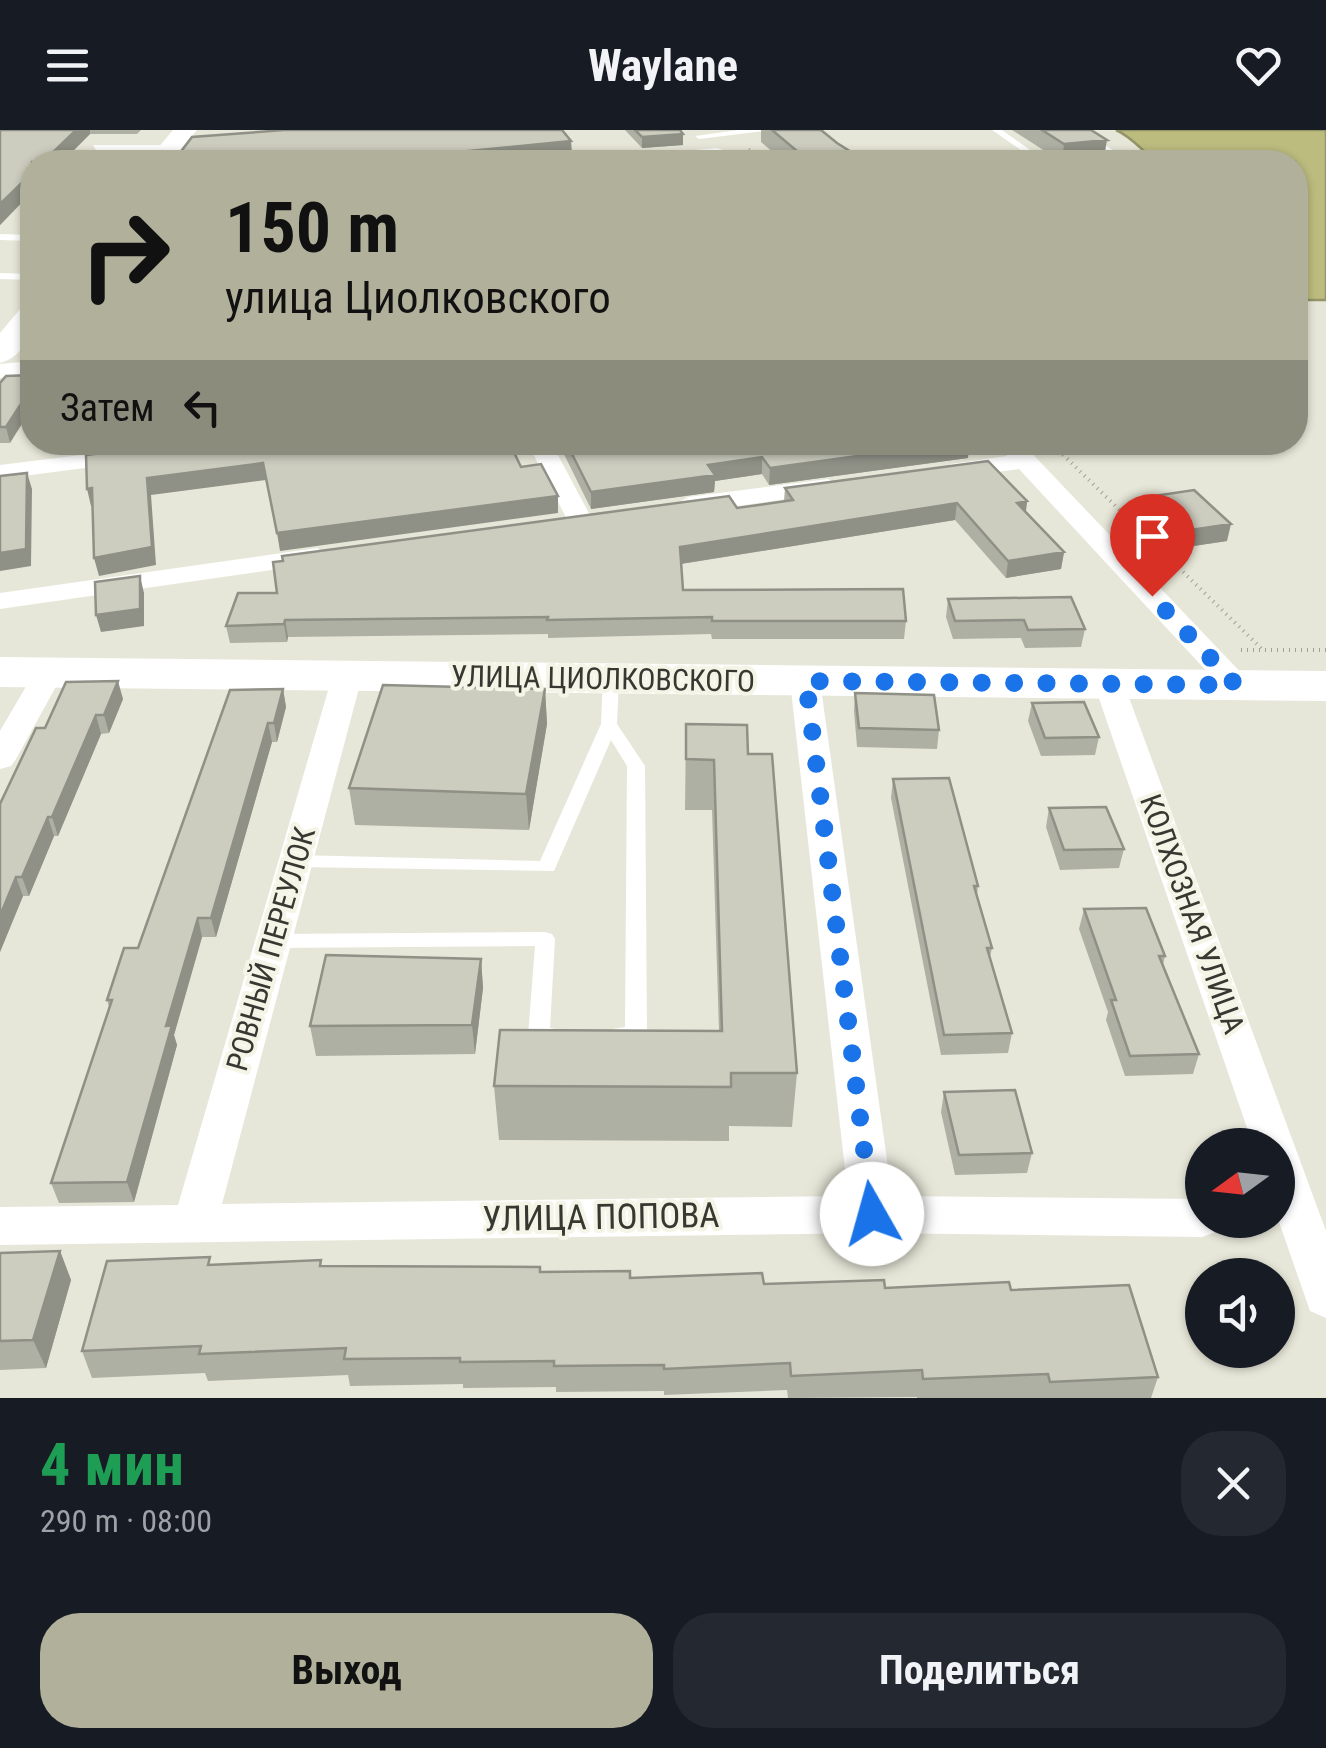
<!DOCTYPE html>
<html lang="ru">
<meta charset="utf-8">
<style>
:root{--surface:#171b24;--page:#242831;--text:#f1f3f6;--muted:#9ea1a6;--accent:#b0b09b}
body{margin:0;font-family:"Roboto Condensed",sans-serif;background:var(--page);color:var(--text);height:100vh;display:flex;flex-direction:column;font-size:38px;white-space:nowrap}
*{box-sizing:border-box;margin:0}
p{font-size:32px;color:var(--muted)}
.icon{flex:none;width:55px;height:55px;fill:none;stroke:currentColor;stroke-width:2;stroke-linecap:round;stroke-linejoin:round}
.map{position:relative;height:1268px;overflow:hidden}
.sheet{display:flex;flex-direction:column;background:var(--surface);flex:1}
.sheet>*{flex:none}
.banner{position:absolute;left:20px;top:20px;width:1288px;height:305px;border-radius:40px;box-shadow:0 2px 8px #0004;background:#b0b09b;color:#111;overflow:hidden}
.needle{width:65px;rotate:255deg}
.fabs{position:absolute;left:1185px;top:998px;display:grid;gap:20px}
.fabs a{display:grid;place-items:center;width:110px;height:110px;border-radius:50%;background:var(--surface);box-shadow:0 2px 8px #0004;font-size:50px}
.pin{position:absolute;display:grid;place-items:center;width:85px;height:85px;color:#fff;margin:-102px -42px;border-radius:50% 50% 50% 0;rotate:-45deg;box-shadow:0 0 10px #0007}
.pin .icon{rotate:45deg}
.me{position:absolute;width:110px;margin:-55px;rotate:353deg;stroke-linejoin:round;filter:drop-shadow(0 0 8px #0008)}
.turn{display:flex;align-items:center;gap:35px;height:210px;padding:0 40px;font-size:45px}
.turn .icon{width:130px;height:130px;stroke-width:2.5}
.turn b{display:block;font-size:70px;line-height:85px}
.then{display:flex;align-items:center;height:95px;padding:0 40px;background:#0003;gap:20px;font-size:38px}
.round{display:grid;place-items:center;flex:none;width:105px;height:105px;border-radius:40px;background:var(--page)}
.summary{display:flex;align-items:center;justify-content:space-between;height:170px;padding:0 40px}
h1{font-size:60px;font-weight:700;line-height:75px;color:#1e9e55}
.action{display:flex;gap:20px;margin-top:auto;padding:20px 40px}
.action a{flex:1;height:115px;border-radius:40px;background:var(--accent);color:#111;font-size:40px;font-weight:700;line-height:115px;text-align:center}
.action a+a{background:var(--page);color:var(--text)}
header{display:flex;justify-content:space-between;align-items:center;height:130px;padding:0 40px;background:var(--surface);font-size:45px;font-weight:700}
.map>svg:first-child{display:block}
</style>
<header><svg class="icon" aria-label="menu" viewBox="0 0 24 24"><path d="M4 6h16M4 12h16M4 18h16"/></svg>Waylane<svg class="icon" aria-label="heart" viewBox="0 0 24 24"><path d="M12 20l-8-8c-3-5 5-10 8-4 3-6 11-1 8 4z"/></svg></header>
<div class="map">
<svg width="1326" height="1268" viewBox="0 0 1326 1268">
<rect width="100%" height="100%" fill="#e7e7d9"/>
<!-- water -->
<path fill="#bcbc7f" stroke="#949468" stroke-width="2.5" d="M 1116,0 L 1326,0 L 1326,170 L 1295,170 L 1295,32 L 1158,32 C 1142,22 1134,8 1116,0 Z"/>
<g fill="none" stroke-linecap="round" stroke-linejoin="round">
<!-- path-far1 -->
<path stroke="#a0a096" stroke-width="2.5" stroke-dasharray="1 4" stroke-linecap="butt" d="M 749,19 L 763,32"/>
<!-- path -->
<path stroke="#a0a096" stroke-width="4" stroke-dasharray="1 5" stroke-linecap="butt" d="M 1050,312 L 1263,520
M 1241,520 L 1326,520"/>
<!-- lane -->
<path fill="#fff" fill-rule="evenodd" d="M 738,0 L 771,0 L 699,9 L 695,6 Z
M 992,0 L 1002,0 L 1047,32 L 1038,32 Z
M 1072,0 L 1082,0 L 1131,32 L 1122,32 Z
M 93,15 L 171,15 L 175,18 L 171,21 L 96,20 Z
M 0,104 L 32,105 L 32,111 L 0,110 Z
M 0,143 L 32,144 L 32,150 L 0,149 Z
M 611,544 L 619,549 L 617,594 L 645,636 L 647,905 L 644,911 L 636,913 L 613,911 L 610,905 L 613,899 L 625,897 L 627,636 L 611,610 L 554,741 L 296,737 L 287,731 L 296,725 L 540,731 L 601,594 L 603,549 Z
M 545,802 L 552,804 L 555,809 L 550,898 L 563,900 L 566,906 L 563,912 C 552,915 542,915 531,912 L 528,906 L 535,816 L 273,818 L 266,816 L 263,811 L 266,806 L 273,804 Z"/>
<!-- street -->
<path fill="#fff" fill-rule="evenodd" d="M 717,18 L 723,20 L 723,26 L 666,32 L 608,32 L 616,27 Z
M 32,231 L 32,244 L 0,248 L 0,234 Z
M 527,312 L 551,312 L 592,389 L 588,395 L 570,395 Z
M 1004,313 L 1022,313 L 1247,549 L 1251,555 L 1247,561 L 1225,561 L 1019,339 L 951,348 L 939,341 L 951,334 L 1007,326 L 1001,318 Z
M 130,319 L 139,321 L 142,326 L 139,331 L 0,349 L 0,335 Z
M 828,349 L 841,357 L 837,362 L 688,383 L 675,375 L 688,367 Z
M 317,418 L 331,426 L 327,432 L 0,479 L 0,463 Z
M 49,533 L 60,536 L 64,542 L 16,629 L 11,636 L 0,639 L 0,601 L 38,536 Z
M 347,538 L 358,541 L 362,547 L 222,1074 L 848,1066 L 790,551 L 794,545 L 816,545 L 820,551 L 892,1066 L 1202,1069 L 1202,1090 L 1223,1090 L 1218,1101 L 1202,1107 L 872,1103 L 0,1115 L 0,1077 L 178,1075 L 332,547 L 336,541 Z
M 1109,545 L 1120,548 L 1124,554 L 1326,1101 L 1326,1188 L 1310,1181 L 1278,1089 L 1278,1015 L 1253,1015 L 1094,554 L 1098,548 Z"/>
<!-- secondary -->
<path fill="#fff" fill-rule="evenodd" d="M 173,0 L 197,0 L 170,32 L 146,32 Z
M 32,175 C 33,199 27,226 0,233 L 0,203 L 21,178 Z"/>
<!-- primary -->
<path fill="#fff" fill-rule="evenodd" d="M 0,527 L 1326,541 L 1326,571 L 0,557 Z"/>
</g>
<!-- wall -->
<path fill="#afb0a4" d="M 0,0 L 141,0 L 137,4 L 90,4 L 62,32 L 32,32 L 32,62 L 0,95 Z
M 625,0 L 680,0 L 683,4 L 683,15 L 642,18 Z
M 761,0 L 821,0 L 837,13 L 867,32 L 784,32 L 761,12 Z
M 1012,0 L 1091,0 L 1104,28 L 1062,32 Z
M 0,253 L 10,313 L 0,313 Z
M 558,312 L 969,312 L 968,328 L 769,355 L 762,344 L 715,351 L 714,362 L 591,379 Z
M 785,358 L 1027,371 L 1026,382 L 1064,422 L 1061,439 L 1006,448 L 955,390 L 681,434 L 683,460 L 906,491 L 904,509 L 712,509 L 711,504 L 548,508 L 548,504 L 288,507 L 287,512 L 230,513 L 226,496 L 277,463 L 737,378 L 784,371 Z
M 1147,367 L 1227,411 L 1180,418 L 1144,383 Z
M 948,469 L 1085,499 L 1081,517 L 1025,518 L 1021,508 L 953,509 L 946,487 Z
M 283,559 L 286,577 L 277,612 L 272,612 L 216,807 L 202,807 L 174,905 L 177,915 L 134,1072 L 59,1073 L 51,1053 L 109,877 L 107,870 L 138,818 Z
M 545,559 L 547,594 L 529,700 L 355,695 L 349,658 Z
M 855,563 L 939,600 L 937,619 L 857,617 L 854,581 Z
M 123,569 L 109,603 L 101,604 L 58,706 L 54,706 L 29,766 L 23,766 L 0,822 L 0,674 L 45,598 Z
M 1032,573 L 1099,607 L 1095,625 L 1041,626 L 1028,591 Z
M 686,594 L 748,624 L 797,943 L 792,997 L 729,996 L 729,1011 L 499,1010 L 494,956 L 719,901 L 712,680 L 685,680 Z
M 893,649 L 978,756 L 977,765 L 992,818 L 990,827 L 1012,903 L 1008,923 L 941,925 L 891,668 Z
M 1049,678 L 1124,719 L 1119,738 L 1060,740 L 1046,697 Z
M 1084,779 L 1165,826 L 1163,835 L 1199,924 L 1193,944 L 1125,946 L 1106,890 L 1108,882 L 1079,799 Z
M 481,829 L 483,858 L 475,924 L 316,926 L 310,896 Z
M 944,962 L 1032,1023 L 1027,1043 L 955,1045 L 941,982 Z
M 60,1121 L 71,1150 L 46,1238 L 0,1240 L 0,1123 Z
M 212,1134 L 540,1142 L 630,1148 L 764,1154 L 1011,1160 L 1158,1247 L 1151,1268 L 917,1268 L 917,1267 L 788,1268 L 787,1260 L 664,1265 L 664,1261 L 556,1262 L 556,1257 L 463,1258 L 463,1254 L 350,1256 L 348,1245 L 208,1251 L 205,1243 L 92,1248 L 82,1221 Z"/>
<!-- shaded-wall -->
<path fill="#8f9086" d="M 76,0 L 90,0 L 90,4 L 62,32 L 43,32 Z
M 683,4 L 683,15 L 642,18 L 642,7 Z
M 1107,10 L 1104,28 L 1062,32 L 1064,14 Z
M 571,11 L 572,23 L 483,32 L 356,32 Z
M 32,43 L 32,62 L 0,95 L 0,74 Z
M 32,257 L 32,278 L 10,313 L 6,297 Z
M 88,312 L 151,312 L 90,320 Z
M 959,312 L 969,312 L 968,328 L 769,355 L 770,338 Z
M 762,327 L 762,344 L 715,351 L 714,362 L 591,379 L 591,362 L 708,335 Z
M 263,333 L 266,350 L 151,365 L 156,435 L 99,446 L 94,428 L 147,348 Z
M 27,343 L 32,359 L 31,436 L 0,441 L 0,423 Z
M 92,358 L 96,375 L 91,376 L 87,359 Z
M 558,366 L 558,383 L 280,421 L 277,403 Z
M 1027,371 L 1025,388 L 1017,373 Z
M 957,373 L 955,390 L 680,434 L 680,417 Z
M 1231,394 L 1227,411 L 1180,418 L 1184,401 Z
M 1064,422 L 1061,439 L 1006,448 L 1008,431 Z
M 140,446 L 144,463 L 144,496 L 101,502 L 96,485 Z
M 285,490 L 288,507 L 287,512 L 284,494 Z
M 118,551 L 123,569 L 109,603 L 104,585 Z
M 283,559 L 286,577 L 277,612 L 274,593 Z
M 545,559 L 547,594 L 529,700 L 526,664 Z
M 96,585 L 101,604 L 58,706 L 52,687 Z
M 268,593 L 272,612 L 216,807 L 211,788 Z
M 48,687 L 54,706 L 29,766 L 22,747 Z
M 16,747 L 23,766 L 0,822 L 0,786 Z
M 198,788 L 202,807 L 174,905 L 177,915 L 134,1072 L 127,1052 L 166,896 Z
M 481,829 L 483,858 L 475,924 L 472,895 Z
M 60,1121 L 71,1150 L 46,1238 L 33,1210 Z"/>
<!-- building -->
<path fill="#cccdbf" stroke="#8f9086" stroke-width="2.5" d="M 0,0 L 76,0 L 43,32 L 32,32 L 32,43 L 0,74 Z
M 284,0 L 562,0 L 571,11 L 356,32 L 173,32 L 192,7 Z
M 635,0 L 680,0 L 683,4 L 642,7 Z
M 772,0 L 821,0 L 837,13 L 867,32 L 810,32 Z
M 1042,0 L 1091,0 L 1107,10 L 1064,14 Z
M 684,24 L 692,32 L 655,32 L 650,27 Z
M 32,245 L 32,257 L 6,297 L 0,297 L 0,253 L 6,246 Z
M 194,312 L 509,312 L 521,337 L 541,334 L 558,366 L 277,403 L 263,333 L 147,348 L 152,417 L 94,428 L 92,358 L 87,359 L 86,325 Z
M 566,312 L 959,312 L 770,338 L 762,327 L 708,335 L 715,345 L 591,362 Z
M 988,331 L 1027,371 L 1017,373 L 1064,422 L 1008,431 L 957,373 L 680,417 L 683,460 L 903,459 L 906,491 L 712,491 L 712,487 L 547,490 L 548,487 L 285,490 L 284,494 L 226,496 L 238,463 L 277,463 L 273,432 L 283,431 L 282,426 L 729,366 L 737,378 L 793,370 L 785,358 Z
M 27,343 L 26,419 L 0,423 L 0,346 Z
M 1194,360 L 1231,394 L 1184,401 L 1147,367 Z
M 140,446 L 140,479 L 96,485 L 95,452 Z
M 1071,467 L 1085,499 L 1028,500 L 1024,490 L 955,491 L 948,469 Z
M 118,551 L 104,585 L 96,585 L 52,687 L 48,687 L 22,747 L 16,747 L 0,786 L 0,674 L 36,598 L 45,598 L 66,552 Z
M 383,555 L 545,559 L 526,664 L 349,658 Z
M 283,559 L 274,593 L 268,593 L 211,788 L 198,788 L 166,896 L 172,895 L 127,1052 L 51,1053 L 112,870 L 107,870 L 124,818 L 138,818 L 230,560 Z
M 855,563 L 934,565 L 939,600 L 859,598 Z
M 1084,572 L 1099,607 L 1045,608 L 1032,573 Z
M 686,594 L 747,595 L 748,624 L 772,624 L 797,943 L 731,943 L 731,957 L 494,956 L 500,900 L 722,901 L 714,630 L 686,629 Z
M 949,648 L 978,756 L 974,756 L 992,818 L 987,818 L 1012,903 L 944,905 L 893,649 Z
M 1106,677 L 1124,719 L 1064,720 L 1049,678 Z
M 1146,778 L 1165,826 L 1159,826 L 1199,924 L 1130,926 L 1111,870 L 1116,870 L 1084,779 Z
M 326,825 L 481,829 L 472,895 L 310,896 Z
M 1015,960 L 1032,1023 L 959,1025 L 944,962 Z
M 60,1121 L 33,1210 L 0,1211 L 0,1123 Z
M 210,1127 L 208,1135 L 321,1130 L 320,1136 L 540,1137 L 540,1142 L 630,1141 L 630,1148 L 762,1143 L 764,1154 L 884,1150 L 885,1158 L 1009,1152 L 1011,1160 L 1129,1155 L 1158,1247 L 1050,1252 L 1048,1244 L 923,1249 L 922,1240 L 791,1246 L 790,1233 L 664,1239 L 664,1235 L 554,1236 L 554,1231 L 460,1232 L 460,1228 L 344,1229 L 346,1218 L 199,1224 L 201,1216 L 82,1221 L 107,1131 Z"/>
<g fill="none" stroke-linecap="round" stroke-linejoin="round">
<!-- route -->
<path stroke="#1a73e8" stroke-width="18" stroke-dasharray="0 32.4" d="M 872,1084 L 806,551 L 1236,555 L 1152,466"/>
</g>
<g text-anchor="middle" stroke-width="8" stroke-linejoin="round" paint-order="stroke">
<!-- street labels -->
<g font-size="30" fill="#383832" stroke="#f4f5e7">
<text transform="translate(603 549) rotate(1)" y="10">УЛИЦА ЦИОЛКОВСКОГО</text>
<text transform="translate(1192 784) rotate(70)" y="10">КОЛХОЗНАЯ УЛИЦА</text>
<text transform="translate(271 819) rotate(-74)" y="10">РОВНЫЙ ПЕРЕУЛОК</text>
</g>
<!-- near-street labels -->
<g font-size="35" fill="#383832" stroke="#f4f5e7">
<text transform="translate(601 1087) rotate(-1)" y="12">УЛИЦА ПОПОВА</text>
</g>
</g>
</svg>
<div class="fabs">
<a><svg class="needle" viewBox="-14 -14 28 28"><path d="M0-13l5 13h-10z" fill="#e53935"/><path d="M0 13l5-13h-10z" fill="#9ea1a6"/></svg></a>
<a><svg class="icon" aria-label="sound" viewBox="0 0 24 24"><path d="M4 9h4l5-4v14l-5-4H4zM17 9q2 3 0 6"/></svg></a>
</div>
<div class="pin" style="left:1152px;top:466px;background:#d93025"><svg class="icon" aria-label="arrive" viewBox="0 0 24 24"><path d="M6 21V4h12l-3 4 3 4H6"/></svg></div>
<svg class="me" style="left:872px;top:1084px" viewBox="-20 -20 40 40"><circle r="19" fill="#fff"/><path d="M0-13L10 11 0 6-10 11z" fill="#1a73e8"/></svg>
<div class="banner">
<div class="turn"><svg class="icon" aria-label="right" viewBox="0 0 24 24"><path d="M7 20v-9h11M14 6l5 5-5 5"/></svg><div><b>150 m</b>улица Циолковского</div></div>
<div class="then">Затем<svg class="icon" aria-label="left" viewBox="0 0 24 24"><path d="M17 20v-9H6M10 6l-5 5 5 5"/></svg></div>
</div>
</div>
<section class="sheet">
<div class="summary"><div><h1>4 мин</h1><p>290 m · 08:00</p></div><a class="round"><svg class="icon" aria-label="close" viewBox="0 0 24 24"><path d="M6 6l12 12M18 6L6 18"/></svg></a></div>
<div class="action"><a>Выход</a><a>Поделиться</a></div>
</section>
